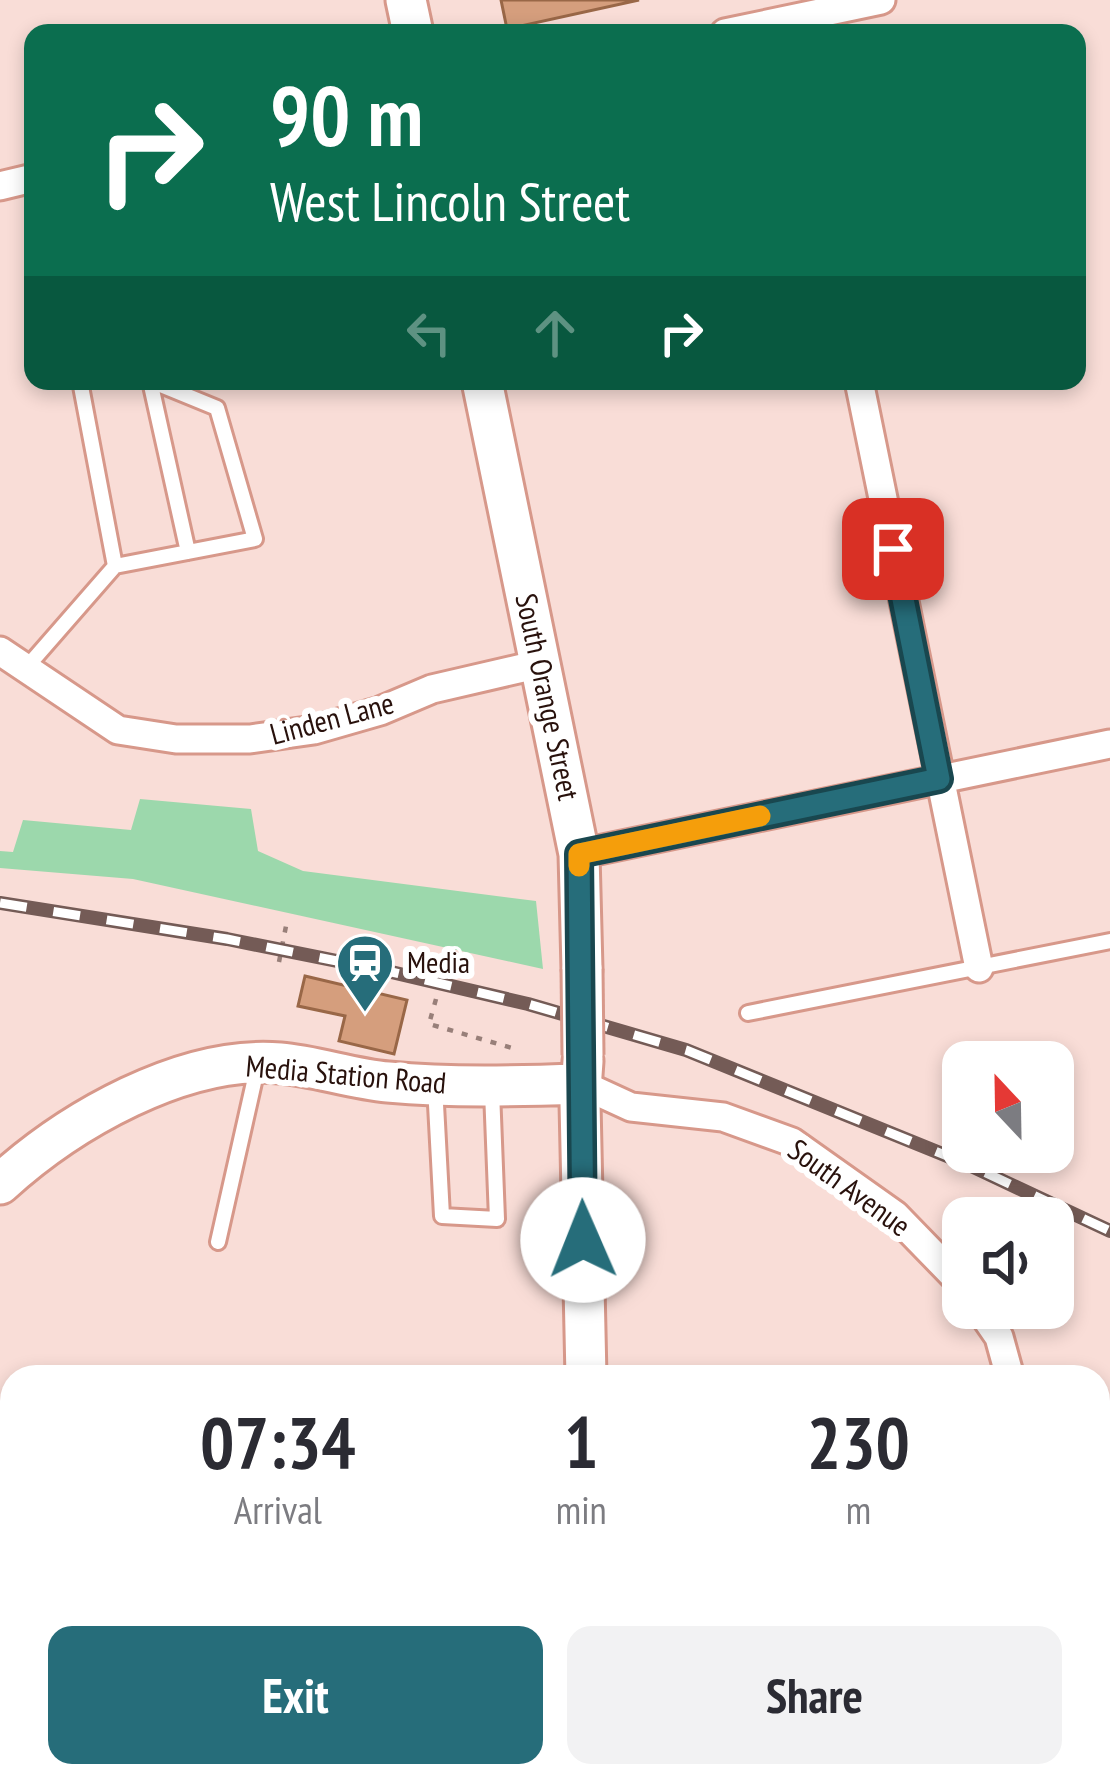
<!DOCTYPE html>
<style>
:root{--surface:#fff;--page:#f2f2f3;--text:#2b2b33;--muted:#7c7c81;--accent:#266d7a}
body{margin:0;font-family:"PT Sans Narrow",sans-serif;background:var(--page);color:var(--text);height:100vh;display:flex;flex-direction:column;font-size:45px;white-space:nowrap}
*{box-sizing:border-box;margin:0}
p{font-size:39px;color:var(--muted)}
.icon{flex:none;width:66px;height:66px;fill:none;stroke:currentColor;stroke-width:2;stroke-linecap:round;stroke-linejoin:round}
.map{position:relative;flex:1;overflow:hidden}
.details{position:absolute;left:0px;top:1365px;width:1110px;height:423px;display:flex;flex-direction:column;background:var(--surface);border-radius:36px 36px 0 0;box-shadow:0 6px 18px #0003}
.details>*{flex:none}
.hud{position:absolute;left:24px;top:24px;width:1062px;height:366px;border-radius:24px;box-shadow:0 6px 18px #0003;background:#0b6e4f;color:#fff;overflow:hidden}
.needle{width:78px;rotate:338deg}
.controls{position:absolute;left:942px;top:1041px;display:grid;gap:24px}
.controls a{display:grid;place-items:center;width:132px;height:132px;border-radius:24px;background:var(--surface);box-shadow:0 6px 18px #0003;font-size:60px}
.pin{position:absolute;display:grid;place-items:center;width:102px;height:102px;color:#fff;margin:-51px;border-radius:24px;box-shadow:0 6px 18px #0006}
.me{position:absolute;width:132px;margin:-66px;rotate:359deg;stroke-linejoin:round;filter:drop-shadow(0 0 9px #0008)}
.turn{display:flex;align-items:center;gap:42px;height:252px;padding:0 48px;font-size:54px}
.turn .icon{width:156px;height:156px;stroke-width:2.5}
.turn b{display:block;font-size:84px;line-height:102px}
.lanes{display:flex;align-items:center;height:114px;padding:0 48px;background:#0003;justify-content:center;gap:60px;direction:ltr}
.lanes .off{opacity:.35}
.eta{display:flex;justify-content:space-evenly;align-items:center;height:204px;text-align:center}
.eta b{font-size:72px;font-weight:700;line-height:84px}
.button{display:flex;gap:24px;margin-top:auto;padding:24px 48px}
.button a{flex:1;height:138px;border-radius:24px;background:var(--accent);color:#fff;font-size:48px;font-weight:700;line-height:138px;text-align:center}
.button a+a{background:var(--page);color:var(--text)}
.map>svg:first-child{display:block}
</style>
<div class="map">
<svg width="1110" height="1786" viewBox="0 0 1110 1786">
<rect width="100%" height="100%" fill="#f9ddd7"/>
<!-- green -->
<path fill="#9cd8ac" d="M 140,799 L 251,809 L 258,851 L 303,871 L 536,901 L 543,969 L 133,879 L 0,868 L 0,851 L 13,852 L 23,820 L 131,830 Z"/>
<!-- building -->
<path fill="#d59e7d" stroke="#996747" stroke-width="3" d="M 501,0 L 639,0 L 507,29 Z
M 305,976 L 407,1000 L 394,1054 L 339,1041 L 345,1016 L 298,1006 Z"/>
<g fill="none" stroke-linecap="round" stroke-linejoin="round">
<!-- lane casing -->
<g stroke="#d7988a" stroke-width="20">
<path id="lane" d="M 150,381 L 188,552
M 115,566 L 255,539 L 217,408 L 151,381
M 26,668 L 115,566 L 80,381
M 748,1013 L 1110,941
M 435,1086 L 442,1216 L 497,1219 L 492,1091
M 218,1242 L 257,1069
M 1098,1691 L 1110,1692
M 258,1776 L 261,1786
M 1104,1786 L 1110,1732"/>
</g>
<!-- street casing -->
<g stroke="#d7988a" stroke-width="33">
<path id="street" d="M 725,33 L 881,0
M 0,186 L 33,178
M 859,381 L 979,968
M 0,651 L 118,730 L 176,739 L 250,739 L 314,730 L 380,711 L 432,689 L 540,664
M 579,854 L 1110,744
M 581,1084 L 631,1107 L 723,1117 L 792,1142 L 895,1215 L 963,1285
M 979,1308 L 999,1337 L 1010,1377
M 0,1645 L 12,1645
M 1001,1786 L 1001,1776"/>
</g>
<!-- secondary casing -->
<g stroke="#d7988a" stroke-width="45">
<path id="secondary" d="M 406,0 L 413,33
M 482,381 L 579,854 L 582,969
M 583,1061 L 580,1103 L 586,1377
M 0,1184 C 69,1121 183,1055 280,1063 C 316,1066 352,1079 388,1082 C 452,1088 517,1086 581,1084
M 596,1776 L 596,1786"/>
</g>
<!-- path -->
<path stroke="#987f79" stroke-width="4.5" stroke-dasharray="6 9" stroke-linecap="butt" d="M 279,962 L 287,921
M 436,999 L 429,1024 L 519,1050"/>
<!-- lane -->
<use href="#lane" stroke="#fff" stroke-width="14"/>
<!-- street -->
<use href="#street" stroke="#fff" stroke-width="27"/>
<!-- secondary -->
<use href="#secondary" stroke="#fff" stroke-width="39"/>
<!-- rail casing -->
<g stroke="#745b56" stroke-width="14">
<path id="rail" d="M 0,903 L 227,939 L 387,971 L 528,1004 L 686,1050 L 967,1164 L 1110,1231"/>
</g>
<!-- rail -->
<use href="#rail" stroke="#fff" stroke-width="9" stroke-dasharray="27" stroke-linecap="butt"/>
<!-- secondary-bridge casing -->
<g stroke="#d7988a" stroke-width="45" stroke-linecap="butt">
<path id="secondary-bridge" d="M 582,969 L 583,1055"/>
</g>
<!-- secondary-bridge -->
<use href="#secondary-bridge" stroke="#fff" stroke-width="39"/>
</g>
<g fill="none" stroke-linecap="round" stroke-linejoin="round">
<!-- route casing -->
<g stroke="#19474f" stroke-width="30">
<path id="route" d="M 583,1240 L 579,854 L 939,779 L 893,549"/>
</g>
<!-- route -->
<use href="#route" stroke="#266d7a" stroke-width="21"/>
<!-- slow -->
<path stroke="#f59e0b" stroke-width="21" d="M 579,866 L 579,854 L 760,816"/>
</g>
<!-- icons -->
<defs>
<g id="station-pin" transform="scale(3)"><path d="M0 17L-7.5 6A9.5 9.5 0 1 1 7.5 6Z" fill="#266d7a" stroke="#fff"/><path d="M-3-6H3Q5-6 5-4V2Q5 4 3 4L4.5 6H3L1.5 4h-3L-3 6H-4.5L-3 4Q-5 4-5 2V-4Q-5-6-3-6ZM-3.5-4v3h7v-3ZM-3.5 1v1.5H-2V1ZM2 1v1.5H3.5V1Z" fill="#fff"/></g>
</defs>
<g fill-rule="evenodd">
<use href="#station-pin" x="365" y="963"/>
</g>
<g text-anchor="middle" stroke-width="12" stroke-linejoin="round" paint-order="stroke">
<!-- street labels -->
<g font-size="30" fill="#28110c" stroke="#fff">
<text transform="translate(547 697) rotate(78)" y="10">South Orange Street</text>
<text transform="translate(332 719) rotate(-15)" y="10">Linden Lane</text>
<text transform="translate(346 1075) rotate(5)" y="10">Media Station Road</text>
<text transform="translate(849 1188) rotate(36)" y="10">South Avenue</text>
</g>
<!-- poi labels -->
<g font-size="30" fill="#28110c" stroke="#fff" text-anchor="start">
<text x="407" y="973">Media</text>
</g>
</g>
</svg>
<div class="controls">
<a><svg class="needle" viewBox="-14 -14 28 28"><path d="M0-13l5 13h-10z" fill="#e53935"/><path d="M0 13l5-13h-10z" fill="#7c7c81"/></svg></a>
<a><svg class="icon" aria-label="sound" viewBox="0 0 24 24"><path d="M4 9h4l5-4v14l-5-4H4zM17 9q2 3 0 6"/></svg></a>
</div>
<div class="pin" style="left:893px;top:549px;background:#d93025"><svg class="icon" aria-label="arrive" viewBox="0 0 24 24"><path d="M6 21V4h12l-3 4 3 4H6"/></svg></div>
<svg class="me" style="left:583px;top:1240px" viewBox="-20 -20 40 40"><circle r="19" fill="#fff"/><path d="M0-13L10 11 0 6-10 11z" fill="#266d7a"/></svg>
<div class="hud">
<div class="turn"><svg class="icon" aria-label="right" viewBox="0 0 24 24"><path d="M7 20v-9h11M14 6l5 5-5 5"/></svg><div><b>90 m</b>West Lincoln Street</div></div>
<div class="lanes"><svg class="icon off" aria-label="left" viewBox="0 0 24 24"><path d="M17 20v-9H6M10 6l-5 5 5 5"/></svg><svg class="icon off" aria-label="ahead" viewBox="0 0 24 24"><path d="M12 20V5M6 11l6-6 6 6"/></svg><svg class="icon" aria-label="right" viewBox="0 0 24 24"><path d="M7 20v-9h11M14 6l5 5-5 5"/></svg></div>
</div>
<section class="details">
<div class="eta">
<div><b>07:34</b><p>Arrival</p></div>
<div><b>1</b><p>min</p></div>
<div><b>230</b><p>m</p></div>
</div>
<div class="button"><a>Exit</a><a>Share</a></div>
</section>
</div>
